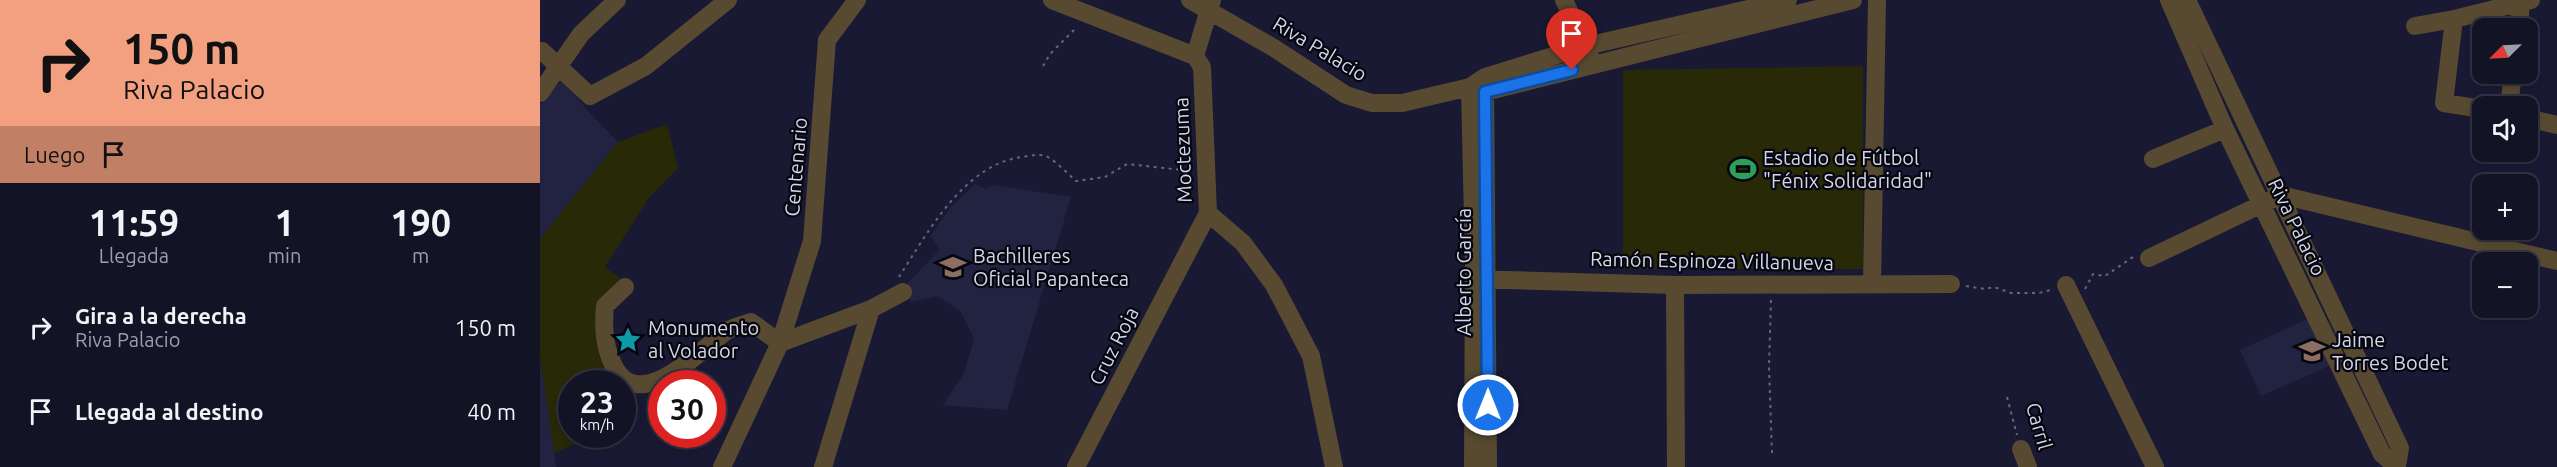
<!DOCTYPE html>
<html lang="es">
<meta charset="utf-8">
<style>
:root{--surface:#131326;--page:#202032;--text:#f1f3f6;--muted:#9d9ea7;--line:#323243}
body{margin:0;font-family:Ubuntu,sans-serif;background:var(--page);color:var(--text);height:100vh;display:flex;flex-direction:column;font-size:22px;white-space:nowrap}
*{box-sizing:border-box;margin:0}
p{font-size:20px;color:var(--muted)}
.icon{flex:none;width:33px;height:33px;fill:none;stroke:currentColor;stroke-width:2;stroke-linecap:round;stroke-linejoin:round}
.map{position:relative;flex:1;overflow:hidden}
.sheet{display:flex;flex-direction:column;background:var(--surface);width:540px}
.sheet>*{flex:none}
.banner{background:#f2a07f;color:#111;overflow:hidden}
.needle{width:39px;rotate:246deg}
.fabs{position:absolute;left:1932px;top:18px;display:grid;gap:12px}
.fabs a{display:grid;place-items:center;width:66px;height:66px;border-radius:12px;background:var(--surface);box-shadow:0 3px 9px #0003,0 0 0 2px var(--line);font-size:30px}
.speed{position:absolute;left:18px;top:370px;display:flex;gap:12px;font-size:30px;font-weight:700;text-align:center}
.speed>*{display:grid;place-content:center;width:78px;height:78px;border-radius:50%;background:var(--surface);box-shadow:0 3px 9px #0003,0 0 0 2px var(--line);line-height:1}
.speed small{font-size:15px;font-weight:400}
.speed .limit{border:9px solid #d22;background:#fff;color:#111}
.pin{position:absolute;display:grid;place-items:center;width:51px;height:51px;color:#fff;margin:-62px -26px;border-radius:50% 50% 50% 0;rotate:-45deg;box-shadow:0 0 6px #0007}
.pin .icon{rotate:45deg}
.me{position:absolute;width:66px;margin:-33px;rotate:0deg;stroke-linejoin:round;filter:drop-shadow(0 0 4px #0008)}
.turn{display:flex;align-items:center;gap:21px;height:126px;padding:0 24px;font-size:27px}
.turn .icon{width:78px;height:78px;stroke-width:2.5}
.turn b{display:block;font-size:42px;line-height:51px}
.then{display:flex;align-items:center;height:57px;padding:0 24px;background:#0003;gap:12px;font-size:22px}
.eta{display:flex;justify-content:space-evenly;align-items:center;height:102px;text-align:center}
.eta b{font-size:36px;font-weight:700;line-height:42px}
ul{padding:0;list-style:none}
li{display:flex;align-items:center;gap:18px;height:84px;padding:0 24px}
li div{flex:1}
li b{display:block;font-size:22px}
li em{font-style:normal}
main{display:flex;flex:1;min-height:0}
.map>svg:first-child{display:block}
</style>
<main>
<section class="sheet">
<div class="banner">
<div class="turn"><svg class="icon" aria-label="right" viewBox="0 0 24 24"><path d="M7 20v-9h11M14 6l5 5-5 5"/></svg><div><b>150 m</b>Riva Palacio</div></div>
<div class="then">Luego<svg class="icon" aria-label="arrive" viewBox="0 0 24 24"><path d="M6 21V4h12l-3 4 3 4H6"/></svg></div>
</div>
<div class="eta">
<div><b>11:59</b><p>Llegada</p></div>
<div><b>1</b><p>min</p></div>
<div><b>190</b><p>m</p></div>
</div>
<ul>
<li><svg class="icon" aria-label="right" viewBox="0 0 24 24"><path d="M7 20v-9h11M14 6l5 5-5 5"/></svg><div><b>Gira a la derecha</b><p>Riva Palacio</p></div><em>150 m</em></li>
<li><svg class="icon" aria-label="arrive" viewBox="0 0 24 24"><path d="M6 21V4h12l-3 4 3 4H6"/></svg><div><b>Llegada al destino</b></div><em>40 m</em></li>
</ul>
</section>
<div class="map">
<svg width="2017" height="467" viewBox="0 0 2017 467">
<rect width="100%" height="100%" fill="#191933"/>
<!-- built -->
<path fill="#222341" d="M 23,79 L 47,110 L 78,142 L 0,239 L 0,105 Z
M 435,184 L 446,189 L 453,185 L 531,197 L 467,410 L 403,405 L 424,373 L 434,339 L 421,312 L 398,296 L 371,302 L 364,287 L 400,249 L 390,236 L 410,208 Z
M 1769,318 L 1791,365 L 1721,396 L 1700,350 Z
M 0,356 L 9,415 L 16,467 L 0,467 Z"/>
<!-- green -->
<path fill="#282907" d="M 1323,66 L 1323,269 L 1083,269 L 1083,70 Z
M 127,124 L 138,168 L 108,199 L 65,267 L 80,278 L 64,308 L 72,384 L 32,384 L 32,435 L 55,435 L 14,453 L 0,356 L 0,239 L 78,142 Z"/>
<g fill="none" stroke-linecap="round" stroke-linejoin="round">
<!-- path -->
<path stroke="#66667d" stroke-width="2" stroke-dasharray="3 4.5" stroke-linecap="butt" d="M 503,66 L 510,54 L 537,27
M 359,277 C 388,232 423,166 481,157 C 490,156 499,153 508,157 C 518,163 528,174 536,181 L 565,177 L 587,164 L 651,171
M 1426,286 L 1445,289 L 1454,287 L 1471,293 L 1499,293 L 1511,290
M 1545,289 L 1553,274 L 1565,276 L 1593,257
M 1231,300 L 1229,367 L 1232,453
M 1467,397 L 1477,435"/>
<!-- minor -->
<path stroke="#574a31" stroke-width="18" d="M 512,0 L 655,56 L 662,67 L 668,213 L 703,243 L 734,285 L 771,356 L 794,467
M 650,0 L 734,48 L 806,95 L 832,103 L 862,103 L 930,87 L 945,77 L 1046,46 L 1248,0
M 1024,0 L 1050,56
M 1629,0 L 1685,129 L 1842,454 L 1857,467
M 1647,0 L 1860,448 L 1857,466
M 1914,19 L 1904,103 L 1942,109
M 1875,26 L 1914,19 L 1991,0
M 1979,28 L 1981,0
M 2,51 L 50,96 L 106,66 L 188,0
M 655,56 L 672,0
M 945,82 L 948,467
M 930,87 L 945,92 L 1313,0
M 930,87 L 934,266 L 933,467
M 0,93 L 41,34 L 77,0
M 1969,106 L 1973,74
M 1988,118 L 2017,125
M 1613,159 L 1685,129
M 1609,258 L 1741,195 L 2017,261
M 934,279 L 1135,285 L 1411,284
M 1332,284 L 1337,0
M 1135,285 L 1136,467
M 1526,285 L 1615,467
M 85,287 L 65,306 C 63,328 64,348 75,368 C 101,414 161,350 185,332 C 192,327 203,325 211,322 L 240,343 L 331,309 L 363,292
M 1481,449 L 1488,467
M 182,467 L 240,343 L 272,241 L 287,40 L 317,0
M 283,467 L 331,309
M 536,467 L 668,213"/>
</g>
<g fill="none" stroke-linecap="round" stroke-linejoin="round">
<!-- route casing -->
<g stroke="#114b97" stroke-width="15">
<path id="route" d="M 948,405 L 945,92 L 1032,70"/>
</g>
<!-- route -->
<use href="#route" stroke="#1a73e8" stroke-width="10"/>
</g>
<!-- icons -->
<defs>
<g id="stadium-bare" transform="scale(2.07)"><path d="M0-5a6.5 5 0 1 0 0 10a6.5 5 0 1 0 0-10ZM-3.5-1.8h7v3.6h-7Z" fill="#2e9e5b" stroke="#060610" stroke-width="2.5" paint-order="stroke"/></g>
<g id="university-bare" transform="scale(2.07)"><path d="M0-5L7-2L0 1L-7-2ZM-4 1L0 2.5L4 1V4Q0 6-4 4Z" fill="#8d6e63" stroke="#060610" stroke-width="2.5" paint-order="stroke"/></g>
<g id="sight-bare" transform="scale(2.07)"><path d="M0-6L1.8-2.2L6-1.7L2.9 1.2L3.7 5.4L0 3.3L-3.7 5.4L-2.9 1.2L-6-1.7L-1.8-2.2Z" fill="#0f9aa8" stroke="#060610" stroke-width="2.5" paint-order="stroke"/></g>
<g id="school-bare" transform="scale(2.07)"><path d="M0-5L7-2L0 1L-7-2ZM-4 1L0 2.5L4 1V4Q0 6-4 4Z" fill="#8d6e63" stroke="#060610" stroke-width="2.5" paint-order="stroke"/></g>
</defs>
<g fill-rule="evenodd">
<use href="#stadium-bare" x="1203" y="169"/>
<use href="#university-bare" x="413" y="267"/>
<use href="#sight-bare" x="88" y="340"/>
<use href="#school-bare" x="1772" y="351"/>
</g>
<g text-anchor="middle" stroke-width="4.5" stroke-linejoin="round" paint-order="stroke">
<!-- street labels -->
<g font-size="20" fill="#d4d6e8" stroke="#060610">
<text transform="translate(780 49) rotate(31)" y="7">Riva Palacio</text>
<text transform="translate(643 150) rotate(-92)" y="7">Moctezuma</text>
<text transform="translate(256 167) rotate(-85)" y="7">Centenario</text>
<text transform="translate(1757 227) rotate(64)" y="7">Riva Palacio</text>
<text transform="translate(1172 261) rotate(1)" y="7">Ramón Espinoza Villanueva</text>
<text transform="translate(924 272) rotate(-90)" y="7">Alberto García</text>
<text transform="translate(574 346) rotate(-63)" y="7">Cruz Roja</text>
<text transform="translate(1499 426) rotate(74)" y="7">Carril</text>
</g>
<!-- poi labels -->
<g font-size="20" fill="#d4d6e8" stroke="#060610" text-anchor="start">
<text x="1223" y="165">Estadio de Fútbol<tspan x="1223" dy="23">"Fénix Solidaridad"</tspan></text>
<text x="433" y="263">Bachilleres<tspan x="433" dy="23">Oficial Papanteca</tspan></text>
<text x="108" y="335">Monumento<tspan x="108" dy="23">al Volador</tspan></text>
<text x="1792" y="347">Jaime<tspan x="1792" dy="23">Torres Bodet</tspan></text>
</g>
</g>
</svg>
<div class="fabs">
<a><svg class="needle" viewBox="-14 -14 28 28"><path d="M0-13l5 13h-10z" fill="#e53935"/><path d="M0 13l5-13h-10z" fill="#9d9ea7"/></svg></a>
<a><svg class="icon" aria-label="sound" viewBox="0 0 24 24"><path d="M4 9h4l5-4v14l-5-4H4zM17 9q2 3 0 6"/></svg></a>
<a>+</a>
<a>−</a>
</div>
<div class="speed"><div>23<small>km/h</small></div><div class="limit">30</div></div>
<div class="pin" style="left:1032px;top:70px;background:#d93025"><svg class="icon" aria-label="arrive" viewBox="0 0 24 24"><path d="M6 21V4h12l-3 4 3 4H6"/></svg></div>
<svg class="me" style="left:948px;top:405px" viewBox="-20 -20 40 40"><circle r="17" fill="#1a73e8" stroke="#fff" stroke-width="3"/><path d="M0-11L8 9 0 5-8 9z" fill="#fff"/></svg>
</div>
</main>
